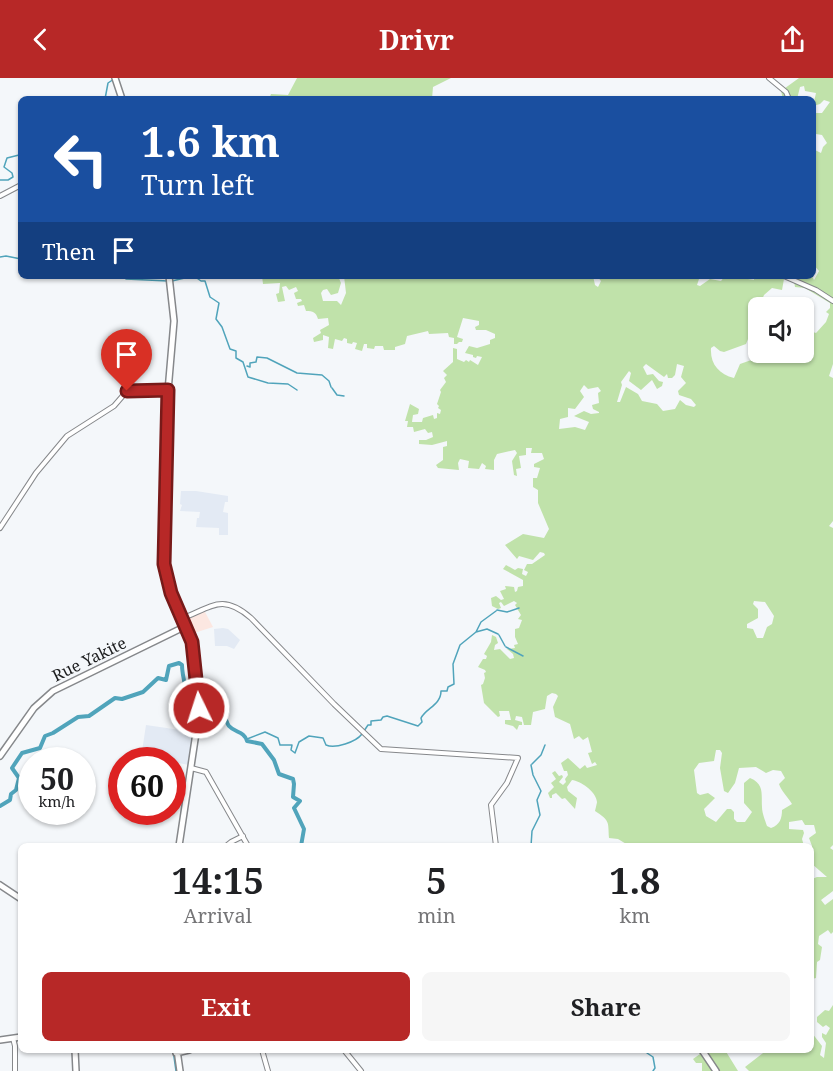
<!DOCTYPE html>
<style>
:root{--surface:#fff;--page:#f6f6f6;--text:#202124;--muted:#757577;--accent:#b72827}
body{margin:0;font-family:"Noto Serif",serif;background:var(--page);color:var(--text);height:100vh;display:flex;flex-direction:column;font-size:22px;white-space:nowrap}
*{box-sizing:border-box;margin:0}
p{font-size:20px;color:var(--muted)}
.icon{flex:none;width:33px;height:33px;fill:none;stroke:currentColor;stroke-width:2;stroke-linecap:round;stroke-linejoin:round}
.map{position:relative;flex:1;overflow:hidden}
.sheet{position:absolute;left:18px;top:765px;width:796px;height:210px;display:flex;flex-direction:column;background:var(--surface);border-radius:9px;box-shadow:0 2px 4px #0004}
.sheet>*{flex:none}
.hud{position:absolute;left:18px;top:18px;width:798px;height:183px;border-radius:9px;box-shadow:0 2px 4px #0004;background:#1a4fa0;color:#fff;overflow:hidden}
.tools{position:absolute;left:748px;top:219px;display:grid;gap:12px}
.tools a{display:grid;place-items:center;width:66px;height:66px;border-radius:9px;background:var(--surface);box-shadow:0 2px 4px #0004;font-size:30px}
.speed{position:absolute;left:18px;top:669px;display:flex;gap:12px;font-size:30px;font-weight:700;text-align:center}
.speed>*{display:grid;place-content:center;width:78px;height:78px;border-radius:50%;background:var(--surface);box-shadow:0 2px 4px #0004;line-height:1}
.speed small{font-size:15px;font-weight:400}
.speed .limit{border:9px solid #d22;background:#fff;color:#111}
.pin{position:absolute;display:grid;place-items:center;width:51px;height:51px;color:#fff;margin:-62px -26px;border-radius:50% 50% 50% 0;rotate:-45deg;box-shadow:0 0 6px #0007}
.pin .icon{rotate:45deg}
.me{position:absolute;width:66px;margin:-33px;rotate:356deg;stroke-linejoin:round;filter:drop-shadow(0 0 4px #0008)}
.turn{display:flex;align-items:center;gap:21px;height:126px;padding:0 24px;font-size:27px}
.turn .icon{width:78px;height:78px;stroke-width:2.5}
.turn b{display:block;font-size:42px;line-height:51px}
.then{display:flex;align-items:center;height:57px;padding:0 24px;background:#0003;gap:12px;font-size:22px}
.eta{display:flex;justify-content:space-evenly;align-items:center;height:102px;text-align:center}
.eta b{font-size:36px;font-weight:700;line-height:42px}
.button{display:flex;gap:12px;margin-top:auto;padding:12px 24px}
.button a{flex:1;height:69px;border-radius:9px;background:var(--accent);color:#fff;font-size:24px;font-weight:700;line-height:69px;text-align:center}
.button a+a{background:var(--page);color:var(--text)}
header{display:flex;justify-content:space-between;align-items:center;height:78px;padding:0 24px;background:var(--accent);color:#fff;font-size:27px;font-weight:700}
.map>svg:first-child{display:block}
</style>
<header><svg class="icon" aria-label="back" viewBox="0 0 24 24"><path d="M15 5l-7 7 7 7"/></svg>Drivr<svg class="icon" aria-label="share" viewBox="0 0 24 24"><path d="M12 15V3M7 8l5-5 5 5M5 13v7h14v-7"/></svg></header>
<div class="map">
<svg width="833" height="993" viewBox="0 0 833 993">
<rect width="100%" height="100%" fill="#f4f7fa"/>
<!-- industrial -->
<path fill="#fce7e1" d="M 204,532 L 213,549 L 191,556 L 185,542 Z"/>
<!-- built -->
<path fill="#e3eaf4" d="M 181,413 L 196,413 L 228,418 L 228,424 L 225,424 L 223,434 L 228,435 L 228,457 L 219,457 L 219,450 L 196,449 L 197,440 L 199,440 L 200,434 L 180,433 L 182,427 L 180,426 Z
M 223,550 L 228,551 L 240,562 L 234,571 L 227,568 L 215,568 L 214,551 Z
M 146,647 L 194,654 L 189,687 L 173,684 L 172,682 L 141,680 Z"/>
<!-- green -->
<path fill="#c0e2aa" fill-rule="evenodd" d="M 297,0 L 451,0 L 433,9 L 432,21 L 269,21 L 271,16 L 288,17 Z
M 799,0 L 833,0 L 833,286 L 829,298 L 833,300 L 833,443 L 829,448 L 833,450 L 833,767 L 830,770 L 833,772 L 833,813 L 821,822 L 825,827 L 833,821 L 833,854 L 831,856 L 828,852 L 819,858 L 818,866 L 822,869 L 820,882 L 817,884 L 816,900 L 812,901 L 812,801 L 817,799 L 827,799 L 812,786 L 812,768 L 809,760 L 816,755 L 814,747 L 805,747 L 802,742 L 789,744 L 789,751 L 803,752 L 804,755 L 802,761 L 804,768 L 628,767 L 618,761 L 609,760 C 608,743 610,743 595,733 C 595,733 597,725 597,724 C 596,713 580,703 572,702 L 567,709 L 568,713 L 577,720 L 575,731 L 565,720 L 562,721 L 556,715 L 552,717 L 552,720 L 550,720 L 548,715 L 554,709 L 551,705 L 556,701 L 552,695 L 555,693 L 559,698 L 562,697 L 563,699 L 559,704 L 563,707 L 566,704 L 565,701 L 568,697 L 567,693 L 564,693 L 561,685 L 568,680 L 580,691 L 585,687 L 587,690 L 597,687 L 595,684 L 592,686 L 588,675 L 592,674 L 588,659 L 583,662 L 579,658 L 574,661 L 570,646 L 555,639 L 553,629 L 558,618 L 556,616 L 552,615 L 547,618 L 545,631 L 533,634 L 531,647 L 524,647 L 522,639 L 516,638 L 515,642 L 522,644 L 522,647 L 519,647 L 517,652 L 513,648 L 505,646 L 505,642 L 511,642 L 509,633 L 499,633 L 500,638 L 498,639 L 484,625 L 481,607 L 483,606 L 485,600 L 484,595 L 486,594 L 485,592 L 478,589 L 483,581 L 486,581 L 487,578 L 484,576 L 491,564 L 492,557 L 496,559 L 498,565 L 495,567 L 494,572 L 500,571 L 510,581 L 514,580 L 513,576 L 507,571 L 515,570 L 514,567 L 518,566 L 515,559 L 515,551 L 519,550 L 522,542 L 518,541 L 521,537 L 515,527 L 517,525 L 514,523 L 504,528 L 501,524 L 499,525 L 501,530 L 498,531 L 492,528 L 491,520 L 496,518 L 501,522 L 504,521 L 500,513 L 506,511 L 505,508 L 514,509 L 515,514 L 517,513 L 518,509 L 523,508 L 523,502 L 503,491 L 506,487 L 515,492 L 518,490 L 523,491 L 522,496 L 526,498 L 528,494 L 524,492 L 527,486 L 532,486 L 545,477 L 544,475 L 540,474 L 533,482 L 519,478 L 517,481 L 505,467 L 523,456 L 544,460 L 549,451 L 538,425 L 538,412 L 533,409 L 533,400 L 537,400 L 540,390 L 534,389 L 534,386 L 544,381 L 542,375 L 531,375 L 532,370 L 526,370 L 526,377 L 519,378 L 521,390 L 516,391 L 517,398 L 514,397 L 512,383 L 517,375 L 515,372 L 497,376 L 494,382 L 494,392 L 485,391 L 486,388 L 482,385 L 479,391 L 468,390 L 469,383 L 460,381 L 458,385 L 459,392 L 438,390 L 436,387 L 443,382 L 443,369 L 447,368 L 447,363 L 432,367 L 419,366 L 419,362 L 426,362 L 433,359 L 432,354 L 428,355 L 425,351 L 414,354 L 413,349 L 407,349 L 408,343 L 405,343 L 410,326 L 419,331 L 418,336 L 413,337 L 412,344 L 422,344 L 423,340 L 433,337 L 434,341 L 437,340 L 437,335 L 440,336 L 441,332 L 438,330 L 439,328 L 437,326 L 441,314 L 440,312 L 446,304 L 444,300 L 447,297 L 443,293 L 453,284 L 453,270 L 457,271 L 457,281 L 464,284 L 466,282 L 469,284 L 470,282 L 478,287 L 482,279 L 477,278 L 476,280 L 473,279 L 473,277 L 465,275 L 469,268 L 477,270 L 490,266 L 490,262 L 495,260 L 495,256 L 486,252 L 476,252 L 475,249 L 479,247 L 479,243 L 463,240 L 457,259 L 463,261 L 462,264 L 459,264 L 457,266 L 454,266 L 454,260 L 449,259 L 448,255 L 429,256 L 428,253 L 407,258 L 405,266 L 395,269 L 395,272 L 384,272 L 383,268 L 375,268 L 374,271 L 367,270 L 367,266 L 364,266 L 362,273 L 355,271 L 357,265 L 353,264 L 352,266 L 347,265 L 347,261 L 344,260 L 342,263 L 335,261 L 333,271 L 328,270 L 329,259 L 323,257 L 323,262 L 314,264 L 313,260 L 321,255 L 320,252 L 329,247 L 328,240 L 318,241 C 316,234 313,233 306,233 L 304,227 L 298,228 L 297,225 L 302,223 L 301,221 L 296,221 L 294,215 L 298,213 L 296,209 L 289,212 L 286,208 L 282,209 L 285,223 L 278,224 L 276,216 L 279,215 L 280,205 L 263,206 L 262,198 L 338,198 L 341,205 L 338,215 L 331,217 L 327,211 L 323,212 L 321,215 L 323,223 L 337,223 L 341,227 L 346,215 L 344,198 L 593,198 L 595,207 L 598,209 L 601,203 L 597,198 L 700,198 L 697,207 L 700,208 L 710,201 L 721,203 L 725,198 L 742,198 L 742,200 L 754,202 L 754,198 L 771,201 L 779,198 L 784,201 L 782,212 L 772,210 L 764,217 L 761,224 L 768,225 L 774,229 L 759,230 L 759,253 L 757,258 L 750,256 L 746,266 L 724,274 L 720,273 L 714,268 L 711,270 C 710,286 719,296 734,300 L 740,286 L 757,280 L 760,275 L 804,274 L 804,257 L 810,253 L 816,255 L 826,244 L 829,236 L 826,234 L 830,230 L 830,225 L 805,210 L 795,209 L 793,198 L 812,198 L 814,202 L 819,193 L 813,186 L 813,68 L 815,72 L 821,75 L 823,69 L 827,65 L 822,57 L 816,56 L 813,60 L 813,35 L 822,35 L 830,24 L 824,22 L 820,26 L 813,28 L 816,15 L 805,13 L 804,8 L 800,9 L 797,21 L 783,21 L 781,13 ZM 646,286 L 664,299 L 667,296 L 668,300 L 672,300 L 675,297 L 677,286 L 684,288 L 681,299 L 686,305 L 678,313 L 679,317 L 691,321 L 696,327 L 694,329 L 686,327 L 680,322 L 675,331 L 663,333 L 657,326 L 642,323 L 638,316 L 626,309 L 620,324 L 617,324 L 622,307 L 621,304 L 629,293 L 631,295 L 629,303 L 641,312 L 652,302 L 657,311 L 662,308 L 663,304 L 659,303 L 653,296 L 647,297 L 643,289 ZM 584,307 L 588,311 L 598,309 L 601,313 L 598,315 L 599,325 L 592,327 L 593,331 L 599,334 L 599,335 L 591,336 L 584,333 L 574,338 L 589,344 L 585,352 L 575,349 L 559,351 L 560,341 L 568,339 L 568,330 L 575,331 L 584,319 L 580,313 ZM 754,523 L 765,524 L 774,538 L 772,546 L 767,549 L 763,560 L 757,560 L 753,551 L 747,550 L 747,546 L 758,540 L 758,531 L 753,526 ZM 716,672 L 720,672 L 722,675 L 720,690 L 724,713 L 728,715 L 735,705 L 739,690 L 756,689 L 766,695 L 773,692 L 781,693 L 785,700 L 779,706 C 781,713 788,719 792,726 L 782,732 C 782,740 780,747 771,750 L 767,748 C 765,742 762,735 762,729 C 761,717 765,706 750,700 L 744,705 L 744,725 L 752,734 L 745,744 L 737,744 L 734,741 L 734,734 L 731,731 L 727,731 L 716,744 L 706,738 L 704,731 L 715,720 L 708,715 L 700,717 L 697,715 L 694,692 L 699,685 L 714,683 Z
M 833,927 L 833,993 L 749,993 L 745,989 L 767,972 L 812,972 L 812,955 L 822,968 L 820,977 L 824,980 L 826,965 L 822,959 L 822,955 L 826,957 L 830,950 L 826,947 L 823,949 L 817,944 L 817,939 L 825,932 L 829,933 Z
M 693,972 L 725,972 L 738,993 L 702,993 L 702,985 L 696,985 L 693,981 L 700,976 L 697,972 Z"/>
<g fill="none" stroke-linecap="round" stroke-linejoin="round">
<!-- stream -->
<path stroke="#50a4bb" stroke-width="1.5" d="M 105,21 L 108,5 L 114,1
M 0,102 L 8,102 L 13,99 L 12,95 L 4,89 L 7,80 L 19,77 L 21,85
M 0,179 L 6,178 L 21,181
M 122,198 L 126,201 L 168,203
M 194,198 L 201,203 L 205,203 L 210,219 L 219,225 L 216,241 L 222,249 L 230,271 L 236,273 L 236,280 L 243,284 L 248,299 L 268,305 L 288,306 L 297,312
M 172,203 L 193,198
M 247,288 L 250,289 L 250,285 L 256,284 L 257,279 L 267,280 L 297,295 L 322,297 L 329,303 L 331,309
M 332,310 L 337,317 L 344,318
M 497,532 L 507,534 L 519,530
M 476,554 L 487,551 L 498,556
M 499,557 L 505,568
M 506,569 L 523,578
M 364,653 L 368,647 L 371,647 L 371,643 L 381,642 L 383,639 L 387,638 L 418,648 L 422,644 L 421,640 C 426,630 441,627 441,613 L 447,613 L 448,609 L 454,606 L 453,586 L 460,567 L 476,554 L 481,544 L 496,533
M 247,661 L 265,654 L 278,660 L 280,667 L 292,667 L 291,672 L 295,675 L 299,664 L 309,658 L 323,660 L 326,667 C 335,671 356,664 362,656
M 532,686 L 541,677 L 545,667
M 531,768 L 532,753 L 540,737 L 537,722 L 541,713 L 533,697 L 531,687
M 173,972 L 176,993
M 646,972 L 647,975 L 653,979 L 655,990 L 653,993"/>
<!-- river -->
<path stroke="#50a4bb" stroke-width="4" d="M 0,728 L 10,722 L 11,716 L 16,712 L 19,700 L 12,690 L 22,675 L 40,670 L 45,658 L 53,655 L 78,639 L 89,638 L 115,620 L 122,621 L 143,614 L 158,600 L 166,602 L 169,588 L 179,585 L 182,587 C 182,603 190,618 189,633 C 199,641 207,632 217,633 C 226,634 225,643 229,648 C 235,655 244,653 247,663 L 262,666 L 274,682 L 279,696 L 293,701 L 294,706 L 293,719 L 300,723 L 294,730 L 304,751 L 301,768"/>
<!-- minor casing -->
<g stroke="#86888b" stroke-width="6">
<path id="minor" d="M 769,0 L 786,14 L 789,21
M 0,118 L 21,107
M 784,198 L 816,212 L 833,223
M 0,450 L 36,395 L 67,358 L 114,328 L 127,313 L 168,312
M 181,541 C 212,529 222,515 251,540 L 334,626 L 381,671 L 518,680 L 507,705 L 491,727 L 496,768
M 191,690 L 206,694 L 248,768
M 226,768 L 231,764 L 243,758
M 13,960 L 15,968 L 15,993
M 262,972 L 268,993
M 344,972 L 361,993"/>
</g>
<!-- major casing -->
<g stroke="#86888b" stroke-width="8">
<path id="major" d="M 115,0 L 122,21
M 169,198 L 174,243 L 168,313 L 164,486 L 167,502 L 192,568
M 0,678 L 34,630 L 53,613 L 186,548
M 179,768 L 199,635 L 192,566
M 0,807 L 21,821
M 0,962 L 21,959
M 75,972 L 76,993
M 177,972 L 180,993
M 702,972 L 716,993
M 176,975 L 189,972"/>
</g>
<!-- minor -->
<use href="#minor" stroke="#fff" stroke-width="4"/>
<!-- major -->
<use href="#major" stroke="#fff" stroke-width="5"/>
</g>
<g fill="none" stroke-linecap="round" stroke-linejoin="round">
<!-- route casing -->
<g stroke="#771a19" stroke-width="15">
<path id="route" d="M 127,313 L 168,312 L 164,486 L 171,515 L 192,564 L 199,630"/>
</g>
<!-- route -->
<use href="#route" stroke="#b72827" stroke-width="10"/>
</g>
<g text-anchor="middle" stroke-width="5" stroke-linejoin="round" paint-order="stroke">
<!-- street labels -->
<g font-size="16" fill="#1c1d1e" stroke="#f4f7fa">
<text transform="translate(89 581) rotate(-26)" y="6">Rue Yakite</text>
</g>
</g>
</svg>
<div class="tools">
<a><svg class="icon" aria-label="sound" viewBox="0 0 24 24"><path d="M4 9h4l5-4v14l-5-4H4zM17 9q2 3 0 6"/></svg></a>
</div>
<div class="speed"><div>50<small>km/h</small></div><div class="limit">60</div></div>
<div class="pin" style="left:127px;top:313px;background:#d93025"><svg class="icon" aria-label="arrive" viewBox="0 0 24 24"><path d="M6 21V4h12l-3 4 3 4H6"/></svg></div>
<svg class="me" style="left:199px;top:630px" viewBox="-20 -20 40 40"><circle r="17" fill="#b72827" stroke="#fff" stroke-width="3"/><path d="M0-11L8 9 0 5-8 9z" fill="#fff"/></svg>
<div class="hud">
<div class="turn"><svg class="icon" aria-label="left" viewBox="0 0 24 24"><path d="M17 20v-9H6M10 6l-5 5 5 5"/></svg><div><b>1.6 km</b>Turn left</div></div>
<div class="then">Then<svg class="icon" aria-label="arrive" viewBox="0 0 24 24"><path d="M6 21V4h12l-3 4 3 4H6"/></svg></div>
</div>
<section class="sheet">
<div class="eta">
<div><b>14:15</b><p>Arrival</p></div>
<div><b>5</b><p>min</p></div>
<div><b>1.8</b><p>km</p></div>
</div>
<div class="button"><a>Exit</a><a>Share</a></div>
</section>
</div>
